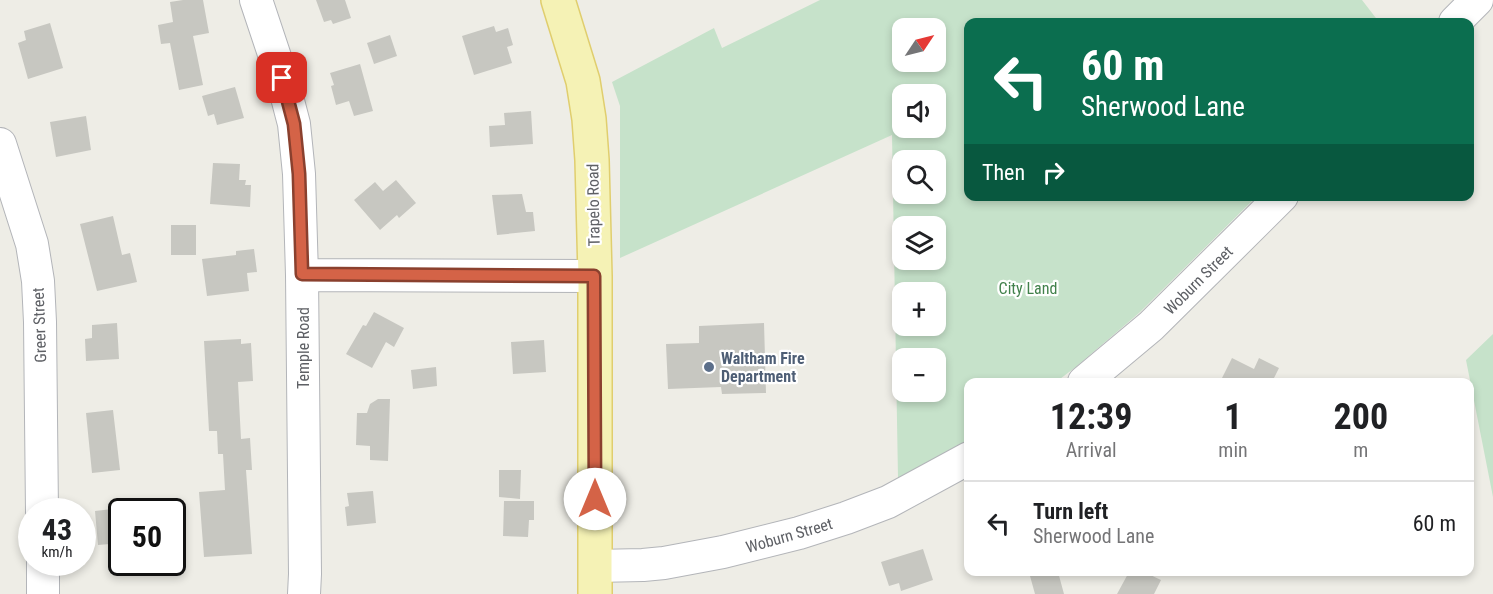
<!DOCTYPE html>
<meta charset="utf-8">
<style>
:root{--surface:#fff;--page:#f2f2f2;--text:#202124;--muted:#757577;--line:#e0e0e0}
body{margin:0;font-family:"Roboto Condensed",sans-serif;background:var(--page);color:var(--text);height:100vh;display:flex;flex-direction:column;font-size:22px;white-space:nowrap}
*{box-sizing:border-box;margin:0}
p{font-size:20px;color:var(--muted)}
.icon{flex:none;width:33px;height:33px;fill:none;stroke:currentColor;stroke-width:2;stroke-linecap:round;stroke-linejoin:round}
.map{position:relative;flex:1;overflow:hidden}
.side{position:absolute;left:964px;top:378px;width:510px;height:198px;display:flex;flex-direction:column;background:var(--surface);border-radius:12px;box-shadow:0 3px 9px #0003}
.side>*{flex:none}
.top-card{position:absolute;left:964px;top:18px;width:510px;height:183px;border-radius:12px;box-shadow:0 3px 9px #0003;background:#0b6e4f;color:#fff;overflow:hidden}
.needle{width:39px;rotate:55deg}
.tools{position:absolute;left:892px;top:18px;display:grid;gap:12px}
.tools a{display:grid;place-items:center;width:54px;height:54px;border-radius:12px;background:var(--surface);box-shadow:0 3px 9px #0003;font-size:30px}
.speed{position:absolute;left:18px;top:498px;display:flex;gap:12px;font-size:30px;font-weight:700;text-align:center}
.speed>*{display:grid;place-content:center;width:78px;height:78px;border-radius:50%;background:var(--surface);box-shadow:0 3px 9px #0003;line-height:1}
.speed small{font-size:15px;font-weight:400}
.speed .limit{border:3px solid #111;border-radius:9px;background:#fff;color:#111}
.pin{position:absolute;display:grid;place-items:center;width:51px;height:51px;color:#fff;margin:-26px;border-radius:12px;box-shadow:0 3px 9px #0006}
.me{position:absolute;width:66px;margin:-33px;rotate:0deg;stroke-linejoin:round;filter:drop-shadow(0 0 4px #0008)}
.turn{display:flex;align-items:center;gap:21px;height:126px;padding:0 18px;font-size:27px}
.turn .icon{width:78px;height:78px;stroke-width:2.5}
.turn b{display:block;font-size:42px;line-height:51px}
.then{display:flex;align-items:center;height:57px;padding:0 18px;background:#0003;gap:12px;font-size:22px}
.eta{display:flex;justify-content:space-evenly;align-items:center;height:102px;text-align:center}
.eta b{font-size:36px;font-weight:700;line-height:42px}
ul{padding:0;list-style:none}
li{display:flex;align-items:center;gap:18px;height:84px;padding:0 18px;border-top:2px solid var(--line)}
li div{flex:1}
li b{display:block;font-size:22px}
li em{font-style:normal}
.map>svg:first-child{display:block}
</style>
<div class="map">
<svg width="1493" height="594" viewBox="0 0 1493 594">
<rect width="100%" height="100%" fill="#eeede6"/>
<!-- green -->
<path fill="#c6e2ca" fill-rule="evenodd" d="M 820,0 L 1362,0 L 1379,22 L 969,22 L 969,196 L 1256,197 L 1139,313 L 1077,366 L 1056,382 L 969,382 L 969,440 L 898,478 L 892,135 L 620,258 L 620,106 L 612,82 L 714,28 L 722,48 ZM 903,28 L 936,28 L 936,62 L 903,62 ZM 903,94 L 936,94 L 936,128 L 903,128 ZM 903,160 L 936,160 L 936,194 L 903,194 ZM 903,226 L 936,226 L 936,260 L 903,260 ZM 903,292 L 936,292 L 936,326 L 903,326 ZM 903,358 L 936,358 L 936,392 L 903,392 Z
M 1493,334 L 1493,497 L 1466,360 Z"/>
<!-- building -->
<path fill="#c7c7c1" d="M 183,0 L 203,0 L 209,33 L 193,36 L 203,85 L 179,90 L 170,43 L 161,44 L 158,25 L 173,22 L 170,2 Z
M 316,0 L 345,0 L 351,18 L 333,24 L 331,20 L 324,22 Z
M 50,23 L 63,68 L 28,79 L 18,43 L 26,40 L 24,31 Z
M 494,26 L 496,32 L 508,28 L 513,45 L 507,47 L 512,63 L 474,75 L 462,36 Z
M 390,35 L 397,56 L 374,64 L 367,43 Z
M 360,64 L 373,111 L 354,116 L 349,101 L 336,105 L 331,86 L 334,85 L 330,73 Z
M 235,87 L 244,118 L 217,125 L 214,114 L 208,116 L 202,96 Z
M 531,111 L 533,144 L 490,147 L 489,126 L 505,125 L 504,113 Z
M 86,116 L 91,150 L 56,157 L 50,122 Z
M 213,163 L 240,164 L 239,180 L 246,180 L 245,185 L 251,185 L 250,207 L 210,204 Z
M 396,180 L 416,203 L 399,218 L 397,215 L 380,230 L 354,200 L 375,182 L 383,191 Z
M 522,194 L 526,212 L 533,212 L 535,231 L 497,235 L 492,195 Z
M 113,216 L 122,255 L 130,253 L 137,282 L 97,291 L 80,224 Z
M 171,225 L 196,225 L 196,255 L 171,255 Z
M 254,249 L 257,272 L 247,273 L 249,291 L 207,296 L 202,259 L 236,255 L 236,251 Z
M 374,312 L 404,328 L 394,347 L 386,342 L 372,368 L 346,354 L 363,325 L 366,326 Z
M 117,323 L 119,359 L 86,361 L 85,339 L 92,338 L 92,325 Z
M 764,323 L 766,393 L 722,394 L 721,387 L 668,389 L 666,344 L 699,343 L 699,326 Z
M 241,339 L 241,344 L 251,343 L 253,381 L 238,382 L 241,439 L 250,438 L 252,470 L 246,470 L 252,554 L 204,557 L 199,492 L 225,490 L 223,454 L 218,454 L 217,431 L 209,431 L 204,341 Z
M 544,340 L 546,372 L 513,374 L 511,342 Z
M 1232,358 L 1254,369 L 1259,358 L 1279,368 L 1274,378 L 1283,382 L 1220,382 Z
M 436,367 L 437,386 L 413,389 L 411,370 Z
M 378,399 L 390,399 L 388,461 L 370,460 L 370,446 L 356,445 L 357,413 L 367,413 L 370,404 Z
M 113,410 L 120,470 L 92,473 L 86,413 Z
M 499,470 L 521,470 L 520,499 L 499,497 Z
M 373,491 L 376,523 L 347,526 L 345,507 L 349,506 L 347,493 Z
M 504,501 L 534,501 L 534,520 L 529,520 L 528,537 L 503,536 Z
M 121,508 L 122,543 L 98,545 L 95,511 Z
M 923,549 L 933,580 L 901,591 L 899,583 L 889,586 L 881,562 Z
M 1047,572 L 1058,572 L 1064,594 L 1035,594 L 1030,576 Z
M 1129,572 L 1144,572 L 1161,580 L 1154,594 L 1117,594 Z"/>
<g fill="none" stroke-linecap="round" stroke-linejoin="round">
<!-- minor casing -->
<g stroke="#b3b5b9" stroke-width="34">
<path id="minor" d="M 256,0 L 282,78 L 294,124 L 299,174 L 302,275 L 305,574 L 304,594
M 1455,22 L 1477,0
M 0,144 L 32,244 L 38,281 L 40,322 L 42,512
M 302,275 L 595,276
M 1084,382 L 1151,326 L 1282,196
M 43,562 L 43,594
M 595,566 L 643,565 L 664,563 L 723,552 L 799,533 L 846,518 L 888,502 L 969,458"/>
</g>
<!-- major casing -->
<g stroke="#e0ce6e" stroke-width="36">
<path id="major" d="M 558,0 L 583,81 L 589,119 L 592,160 L 595,276 L 595,594"/>
</g>
<!-- minor -->
<use href="#minor" stroke="#fff" stroke-width="32"/>
<!-- major -->
<use href="#major" stroke="#f5f2b5" stroke-width="33"/>
</g>
<g fill="none" stroke-linecap="round" stroke-linejoin="round">
<!-- route casing -->
<g stroke="#8a402e" stroke-width="15">
<path id="route" d="M 282,78 L 294,124 L 299,174 L 302,274 L 594,276 L 595,499"/>
</g>
<!-- route -->
<use href="#route" stroke="#d46347" stroke-width="10"/>
</g>
<!-- markers -->
<circle fill="#5c6f8a" stroke="#fff" stroke-width="2" cx="709" cy="367" r="6"/>
<g text-anchor="middle" stroke-width="4.5" stroke-linejoin="round" paint-order="stroke">
<!-- street labels -->
<g font-size="16" fill="#5e6065" stroke="#fff">
<text transform="translate(593 205) rotate(-91)" y="6">Trapelo Road</text>
<text transform="translate(1198 280) rotate(-45)" y="6">Woburn Street</text>
<text transform="translate(39 325) rotate(-92)" y="6">Greer Street</text>
<text transform="translate(303 348) rotate(-90)" y="6">Temple Road</text>
<text transform="translate(789 535) rotate(-16)" y="6">Woburn Street</text>
</g>
<!-- park labels -->
<g font-size="16" fill="#41814b" stroke="#fff">
<text x="1028" y="294">City Land</text>
</g>
<!-- service labels -->
<g font-size="16" font-weight="bold" fill="#4e5e75" stroke="#fff" text-anchor="start">
<text x="721" y="364">Waltham Fire<tspan x="721" dy="18">Department</tspan></text>
</g>
</g>
</svg>
<div class="tools">
<a><svg class="needle" viewBox="-14 -14 28 28"><path d="M0-13l5 13h-10z" fill="#e53935"/><path d="M0 13l5-13h-10z" fill="#757577"/></svg></a>
<a><svg class="icon" aria-label="sound" viewBox="0 0 24 24"><path d="M4 9h4l5-4v14l-5-4H4zM17 9q2 3 0 6"/></svg></a>
<a><svg class="icon" aria-label="search" viewBox="0 0 24 24"><circle cx="10" cy="10" r="6"/><path d="M15 15l6 6"/></svg></a>
<a><svg class="icon" aria-label="layers" viewBox="0 0 24 24"><path d="M12 4l9 5-9 5-9-5zM3 14l9 5 9-5"/></svg></a>
<a>+</a>
<a>−</a>
</div>
<div class="speed"><div>43<small>km/h</small></div><div class="limit">50</div></div>
<div class="pin" style="left:282px;top:78px;background:#d93025"><svg class="icon" aria-label="arrive" viewBox="0 0 24 24"><path d="M6 21V4h12l-3 4 3 4H6"/></svg></div>
<svg class="me" style="left:595px;top:499px" viewBox="-20 -20 40 40"><circle r="19" fill="#fff"/><path d="M0-13L10 11 0 6-10 11z" fill="#d46347"/></svg>
<div class="top-card">
<div class="turn"><svg class="icon" aria-label="left" viewBox="0 0 24 24"><path d="M17 20v-9H6M10 6l-5 5 5 5"/></svg><div><b>60 m</b>Sherwood Lane</div></div>
<div class="then">Then<svg class="icon" aria-label="right" viewBox="0 0 24 24"><path d="M7 20v-9h11M14 6l5 5-5 5"/></svg></div>
</div>
<section class="side">
<div class="eta">
<div><b>12:39</b><p>Arrival</p></div>
<div><b>1</b><p>min</p></div>
<div><b>200</b><p>m</p></div>
</div>
<ul>
<li><svg class="icon" aria-label="left" viewBox="0 0 24 24"><path d="M17 20v-9H6M10 6l-5 5 5 5"/></svg><div><b>Turn left</b><p>Sherwood Lane</p></div><em>60 m</em></li>
</ul>
</section>
</div>
